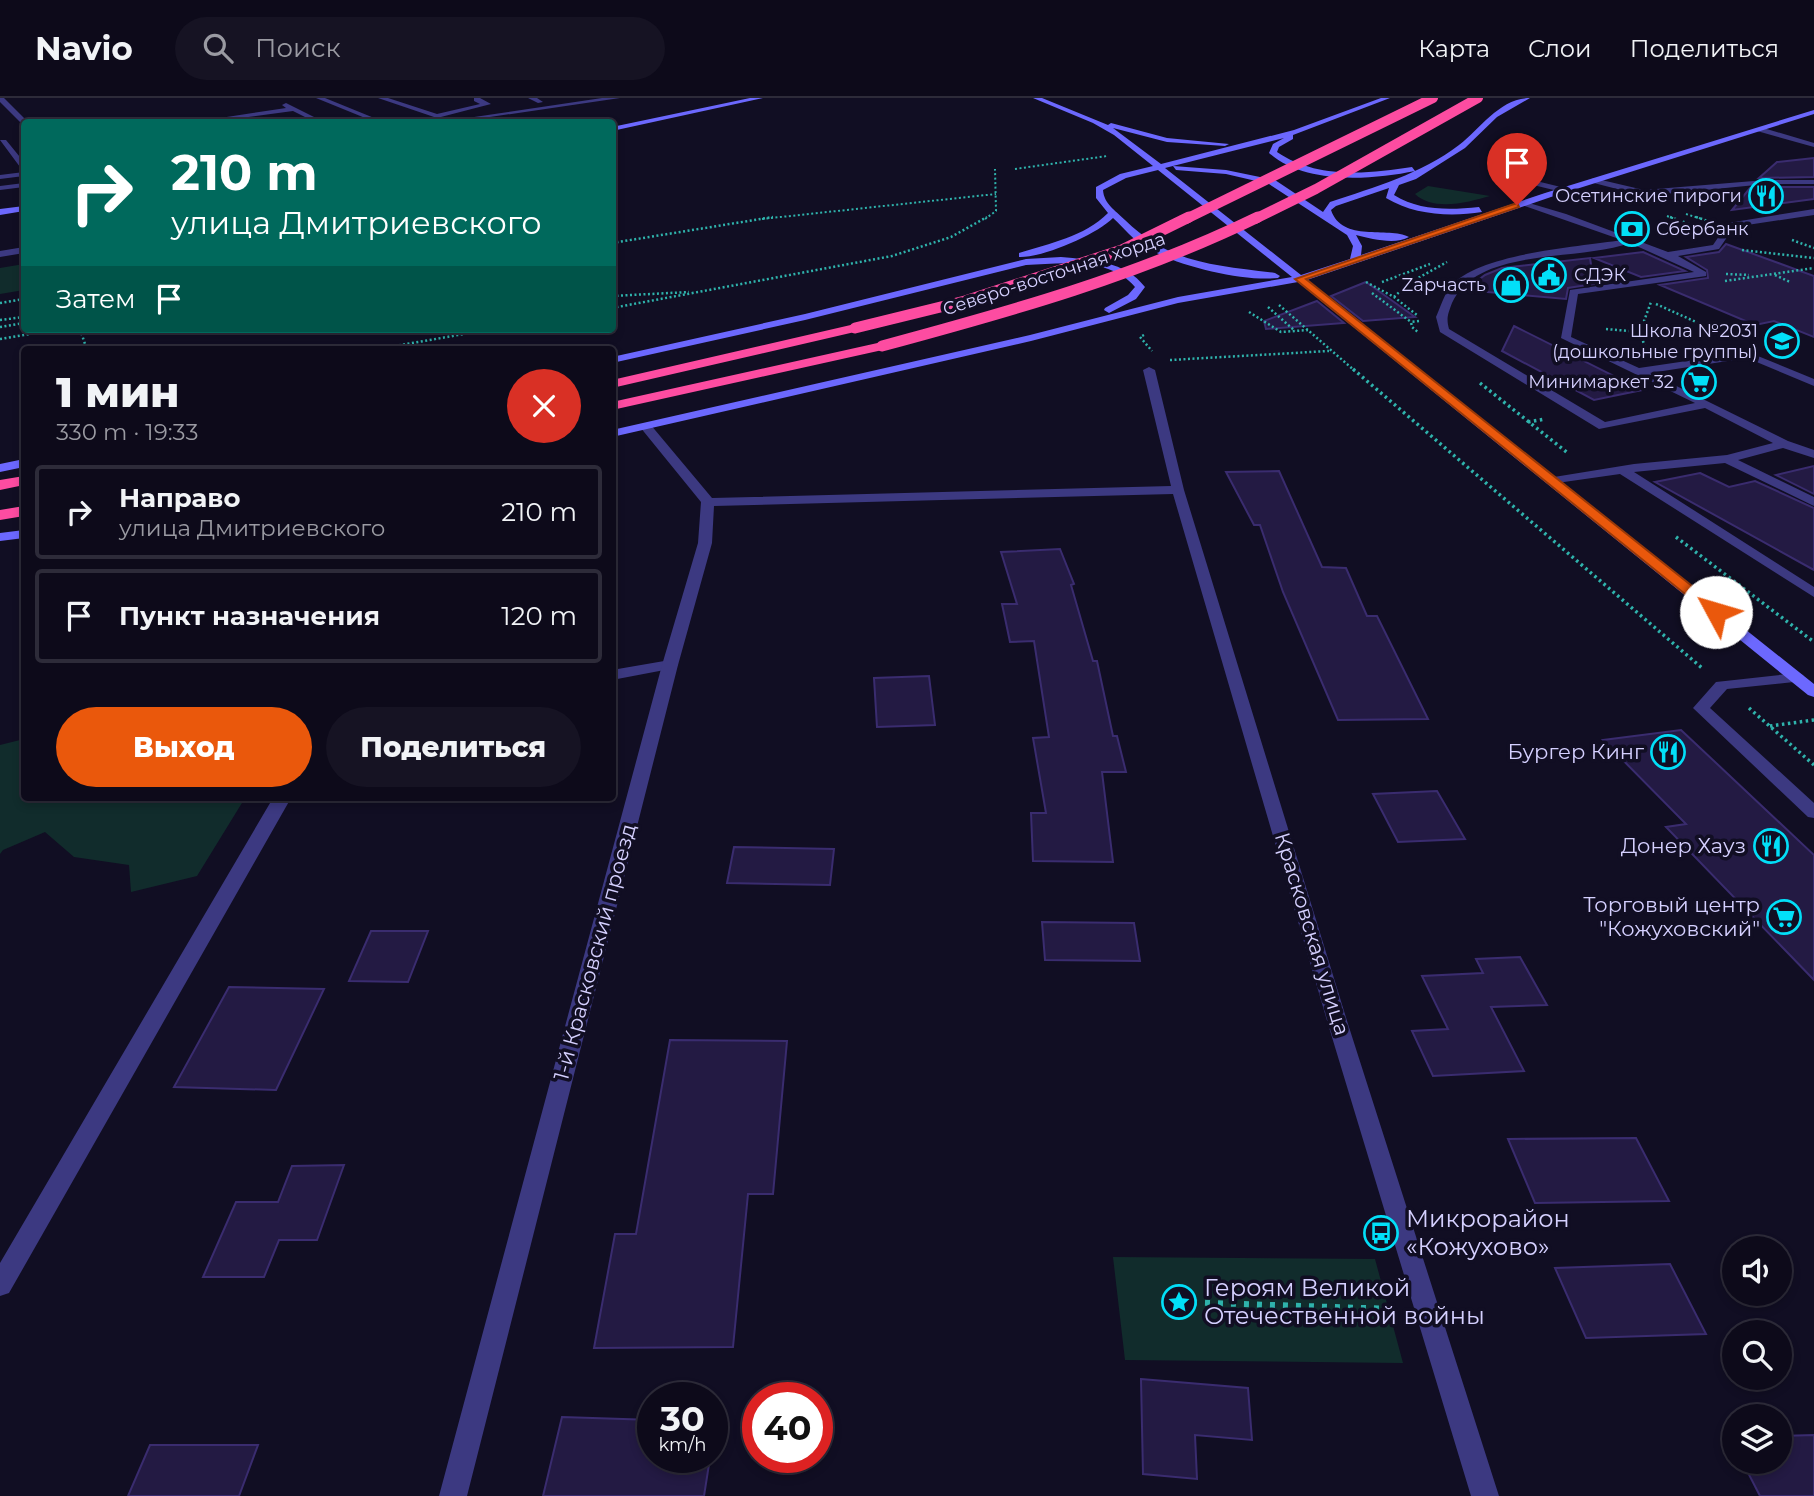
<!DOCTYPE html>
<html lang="ru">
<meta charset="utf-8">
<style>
:root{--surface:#0d0a1a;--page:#161323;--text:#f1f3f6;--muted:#9a9aa2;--line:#2d2b39;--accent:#ea580c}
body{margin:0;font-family:Montserrat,sans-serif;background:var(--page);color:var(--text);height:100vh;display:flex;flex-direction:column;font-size:26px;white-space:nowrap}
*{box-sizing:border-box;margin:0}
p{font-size:23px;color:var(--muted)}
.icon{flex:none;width:38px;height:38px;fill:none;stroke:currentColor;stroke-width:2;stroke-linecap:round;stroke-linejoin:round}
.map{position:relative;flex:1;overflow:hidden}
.sheet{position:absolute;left:21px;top:248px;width:595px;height:455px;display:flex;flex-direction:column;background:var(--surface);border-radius:7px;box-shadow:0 4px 10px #0003,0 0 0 2px var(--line)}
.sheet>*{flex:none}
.hud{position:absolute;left:21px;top:21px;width:595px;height:214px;border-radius:7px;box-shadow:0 4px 10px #0003,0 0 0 2px var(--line);background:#00695c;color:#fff;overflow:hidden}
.controls{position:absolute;left:1722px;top:1138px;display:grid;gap:14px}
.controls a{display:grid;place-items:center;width:70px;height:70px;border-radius:50%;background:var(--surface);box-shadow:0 4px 10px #0003,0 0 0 2px var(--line);font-size:35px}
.speed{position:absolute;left:637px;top:1284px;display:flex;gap:14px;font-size:35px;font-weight:700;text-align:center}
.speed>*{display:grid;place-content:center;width:91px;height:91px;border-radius:50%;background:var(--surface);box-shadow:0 4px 10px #0003,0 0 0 2px var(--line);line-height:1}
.speed small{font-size:18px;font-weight:400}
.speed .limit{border:10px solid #d22;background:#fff;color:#111}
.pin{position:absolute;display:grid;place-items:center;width:60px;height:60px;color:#fff;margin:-72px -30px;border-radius:50% 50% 50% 0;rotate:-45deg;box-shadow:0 0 7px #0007}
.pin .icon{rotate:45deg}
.me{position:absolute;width:77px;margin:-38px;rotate:309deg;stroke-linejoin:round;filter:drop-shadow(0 0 5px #0008)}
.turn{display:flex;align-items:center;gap:24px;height:147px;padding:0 35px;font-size:32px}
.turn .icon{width:91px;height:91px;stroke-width:2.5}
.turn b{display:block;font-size:49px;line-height:60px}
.then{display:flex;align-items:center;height:66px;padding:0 35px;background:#0003;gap:14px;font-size:26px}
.round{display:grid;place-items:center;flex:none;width:74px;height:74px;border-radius:37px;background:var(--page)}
.overview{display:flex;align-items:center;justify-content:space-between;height:119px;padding:0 35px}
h1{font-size:42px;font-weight:800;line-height:52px}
.primary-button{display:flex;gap:14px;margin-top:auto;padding:14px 35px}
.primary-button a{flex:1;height:80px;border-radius:42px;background:var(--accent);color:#fff;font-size:28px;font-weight:800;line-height:80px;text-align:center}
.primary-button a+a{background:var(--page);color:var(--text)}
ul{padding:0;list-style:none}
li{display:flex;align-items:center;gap:21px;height:94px;margin:0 14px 10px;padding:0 21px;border:4px solid var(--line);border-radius:7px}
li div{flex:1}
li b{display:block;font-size:26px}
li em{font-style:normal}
header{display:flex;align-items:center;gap:42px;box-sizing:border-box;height:98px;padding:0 35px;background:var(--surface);border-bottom:2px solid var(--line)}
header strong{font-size:33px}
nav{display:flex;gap:38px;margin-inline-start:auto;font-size:24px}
.search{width:490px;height:63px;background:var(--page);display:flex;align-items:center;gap:18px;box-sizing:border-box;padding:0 24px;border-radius:38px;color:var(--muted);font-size:26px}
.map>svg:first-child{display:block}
</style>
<header>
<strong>Navio</strong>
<div class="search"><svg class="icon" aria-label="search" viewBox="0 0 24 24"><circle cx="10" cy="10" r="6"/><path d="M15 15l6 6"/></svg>Поиск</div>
<nav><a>Карта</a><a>Слои</a><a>Поделиться</a></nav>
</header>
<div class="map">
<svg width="1814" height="1398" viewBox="0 0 1814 1398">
<rect width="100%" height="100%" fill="#110e23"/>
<!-- green -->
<path fill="#112c2c" d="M 1428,88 L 1490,98 C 1469,104 1434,114 1415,96 Z
M 24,166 L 24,192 L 0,196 L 0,170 Z
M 24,641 L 24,700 L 245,700 L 197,778 L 131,794 L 129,767 L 74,759 L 45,734 L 3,752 L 0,756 L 0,647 Z
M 1113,1159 L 1375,1161 L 1403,1265 L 1125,1262 Z"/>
<!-- building -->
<path fill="#231a43" stroke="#3a2c6f" stroke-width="2" d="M 1814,60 L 1814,79 L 1759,80 L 1777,64 Z
M 1766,89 L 1814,89 L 1814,101 L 1732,112 L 1750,90 Z
M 1726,146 L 1814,178 L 1814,239 L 1774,223 L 1755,227 L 1660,187 L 1708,180 L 1707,172 L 1686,159 L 1719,154 Z
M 1643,154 L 1685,173 L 1641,179 L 1594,160 Z
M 1590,160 L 1594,186 L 1568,190 L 1566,201 L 1465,192 L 1485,177 L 1502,170 Z
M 1366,184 L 1415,219 L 1363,223 L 1331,198 Z
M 1317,203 L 1344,225 L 1266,231 L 1264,223 Z
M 1514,228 L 1642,292 L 1594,302 L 1502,253 Z
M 1814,368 L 1814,396 L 1776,377 Z
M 1279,373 L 1322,469 L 1346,470 L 1367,518 L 1377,518 L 1428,621 L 1338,622 L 1283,494 L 1260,427 L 1254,427 L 1226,374 Z
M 1700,375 L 1729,389 L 1755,383 L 1814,410 L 1814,472 L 1655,384 Z
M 1060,451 L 1074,486 L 1071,487 L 1093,563 L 1097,563 L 1113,638 L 1117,638 L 1126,674 L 1102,674 L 1113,764 L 1033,763 L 1031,715 L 1046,715 L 1033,640 L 1049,639 L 1034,543 L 1010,544 L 1002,506 L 1017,506 L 1001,454 Z
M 929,578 L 935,627 L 877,629 L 874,580 Z
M 1681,632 L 1814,757 L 1814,882 L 1666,729 L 1686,726 L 1603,642 Z
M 1437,693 L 1465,741 L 1398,744 L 1373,696 Z
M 734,749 L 834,751 L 830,787 L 727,785 Z
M 1042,824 L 1134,825 L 1140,863 L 1045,862 Z
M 371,833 L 428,833 L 408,884 L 349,883 Z
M 1520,859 L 1547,907 L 1491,909 L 1524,973 L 1433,978 L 1412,933 L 1448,931 L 1422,878 L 1483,875 L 1476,861 Z
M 229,889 L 324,891 L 276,992 L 174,989 Z
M 670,942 L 787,943 L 773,1096 L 748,1096 L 733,1249 L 594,1250 L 615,1136 L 636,1136 Z
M 1636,1040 L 1669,1103 L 1535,1105 L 1508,1041 Z
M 344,1067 L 317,1142 L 279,1142 L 264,1179 L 203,1179 L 236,1104 L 278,1104 L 292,1068 Z
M 1670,1166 L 1706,1236 L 1586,1240 L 1555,1170 Z
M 1141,1281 L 1248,1290 L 1252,1342 L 1195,1337 L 1197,1381 L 1143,1376 Z
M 562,1319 L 653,1322 L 653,1360 L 710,1360 L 704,1398 L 543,1398 Z
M 1814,1337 L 1814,1398 L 1760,1398 L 1742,1363 L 1780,1363 L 1780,1338 Z
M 150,1347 L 258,1347 L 239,1398 L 128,1398 Z"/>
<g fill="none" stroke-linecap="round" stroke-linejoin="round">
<!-- path-far3 -->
<path stroke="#2fb3ac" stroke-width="2" stroke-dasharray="2 2.5" stroke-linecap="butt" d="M 1015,71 L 1107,58
M 1686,116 L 1702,121
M 1667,118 L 1675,121
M 762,121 L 996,96
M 985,121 L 996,113 L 995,71"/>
<!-- path-far2 -->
<path stroke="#2fb3ac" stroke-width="2.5" stroke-dasharray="2 2.5" stroke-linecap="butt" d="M 1670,119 L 1695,128
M 1696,119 L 1708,123
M 1792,142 L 1814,150
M 612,145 L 773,119
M 1742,152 L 1814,160
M 1726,176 L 1749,177
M 1775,177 L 1790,184
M 1725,183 L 1814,170
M 1366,184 L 1394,199 L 1417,217
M 1382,184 L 1430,166
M 1372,195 L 1411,224
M 612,198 L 689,194
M 1394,199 L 1409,185 L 1447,164
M 0,205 L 24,201
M 1656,206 L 1725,237
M 1279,207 L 1355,273
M 1268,209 L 1295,233
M 612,210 L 892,158 L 951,139 L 987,119
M 1249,214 L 1281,234 L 1308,232
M 0,222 L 24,219
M 1419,223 L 1411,224 L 1412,229 L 1419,235
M 0,229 L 24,225
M 80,231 L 87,252
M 1606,231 L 1640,234
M 1144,237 L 1140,239 L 1152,253
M 0,241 L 59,231
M 1645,249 L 1640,234 L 1651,204
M 372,252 L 493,231
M 1170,262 L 1329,253"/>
<!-- path-far1 -->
<path stroke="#2fb3ac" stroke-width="3.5" stroke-dasharray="2.5 3.5" stroke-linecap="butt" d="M 1353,271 L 1702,570
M 1480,285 L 1569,356
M 1528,324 L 1545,321
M 1676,439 L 1814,544
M 1749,610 L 1814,667
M 1770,628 L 1814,622"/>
<!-- path -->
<path stroke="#2fb3ac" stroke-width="6" stroke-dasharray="5 8" stroke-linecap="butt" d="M 1179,1204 L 1395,1211"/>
<!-- lane -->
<path fill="#3c3981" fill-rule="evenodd" d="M 0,0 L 4,0 L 28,24 L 22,26 L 0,4 Z
M 316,0 L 325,0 L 384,24 L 375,24 Z
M 378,0 L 388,0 L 437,16 L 480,6 L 474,3 L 474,0 L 480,0 L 491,6 L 437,20 Z
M 528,0 L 537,0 L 543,4 L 538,5 Z
M 286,5 L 324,24 L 315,24 L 293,13 L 210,24 L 194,24 L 286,10 L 282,7 Z
M 0,42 L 6,42 L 24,64 L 24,69 L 20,69 Z
M 24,74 L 24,78 L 0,81 L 0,77 Z
M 1504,75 L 1565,90 L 1566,92 L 1562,94 L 1501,79 Z
M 1593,80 L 1644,92 L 1766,82 L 1814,82 L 1814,86 L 1766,86 L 1644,98 L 1590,84 Z
M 1522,103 L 1566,116 L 1668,154 L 1713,147 L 1728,125 L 1814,111 L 1814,117 L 1734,129 L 1719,151 L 1678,158 L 1706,174 L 1706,178 L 1578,196 L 1571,239 L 1639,270 L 1748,254 L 1814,281 L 1814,288 L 1747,260 L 1650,275 L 1788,343 L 1814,352 L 1814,360 L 1783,350 L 1738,362 L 1814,399 L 1814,408 L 1725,365 L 1634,374 L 1814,489 L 1814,499 L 1620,376 L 1550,386 L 1550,380 L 1554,379 L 1634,366 L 1727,357 L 1773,345 L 1705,310 L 1599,331 L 1440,234 L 1436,219 C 1440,210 1444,197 1450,189 C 1478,155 1578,149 1622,142 L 1522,107 ZM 1630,145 L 1694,174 L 1570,192 L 1561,240 L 1695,305 L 1605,324 L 1449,231 C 1446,220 1448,216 1452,205 C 1478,148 1579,164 1630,145 Z
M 24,149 L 24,155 L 0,159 L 0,153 Z
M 670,562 L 678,567 L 675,570 L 612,582 L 612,572 Z
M 1797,575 L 1803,577 L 1805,580 L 1803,583 L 1727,591 L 1710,610 L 1814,705 L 1814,720 L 1808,719 L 1693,610 L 1716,584 Z
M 273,700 L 291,700 L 9,1195 L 0,1198 L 0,1165 Z"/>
<!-- street -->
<path fill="#3c3981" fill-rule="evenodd" d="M 602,0 L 620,0 L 456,24 L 440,24 Z
M 1760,29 L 1814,45 L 1814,49 L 1757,33 Z
M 24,85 L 24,89 L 0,92 L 0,88 Z
M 1149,269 L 1155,272 L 1184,392 L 1348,926 L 1499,1398 L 1471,1398 L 1328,926 L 1173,396 L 714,408 L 712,445 L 678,567 L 467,1398 L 439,1398 L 662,567 L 698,445 L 701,404 L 640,329 L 650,326 L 712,400 L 1171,388 L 1143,272 Z"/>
<!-- secondary -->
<path fill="#6c68fe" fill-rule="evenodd" d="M 750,0 L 763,0 L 612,33 L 612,29 Z
M 1033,0 L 1042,0 L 1108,27 L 1111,25 L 1167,40 L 1229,46 L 1225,48 L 1167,44 L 1113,30 L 1161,66 L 1294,32 L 1381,0 L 1390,0 L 1293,37 L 1293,41 L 1279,49 L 1277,54 C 1316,81 1368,76 1412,69 L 1415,73 C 1371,82 1305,87 1269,55 L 1273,46 L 1284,40 L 1165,70 L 1301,177 L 1350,161 L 1353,148 L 1347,137 L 1269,86 L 1226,76 L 1176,72 L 1173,68 L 1226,72 L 1275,82 L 1323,114 L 1330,104 C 1375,89 1421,76 1459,47 C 1481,30 1500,0 1530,0 L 1497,19 L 1465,50 L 1416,81 L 1399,87 L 1394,97 C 1420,113 1449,112 1479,109 L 1482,114 C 1450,119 1414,117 1386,100 L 1389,90 L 1336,108 L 1331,112 C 1342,145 1388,128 1409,139 C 1395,147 1372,141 1356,137 L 1362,148 L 1361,157 L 1545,95 L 1814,12 L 1814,16 L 1551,99 L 1307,182 L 1814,586 L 1814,599 L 1808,597 L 1298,184 L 1178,205 L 1031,243 L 612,339 L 612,332 L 1030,237 L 1178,199 L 1292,179 L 1158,72 L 1126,80 L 1103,92 C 1104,106 1115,112 1125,122 C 1170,166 1215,167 1275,175 L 1280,178 L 1278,180 C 1244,184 1175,168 1146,149 C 1133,142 1124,130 1113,120 C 1096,137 1042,160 1019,159 L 1019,155 C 1050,145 1084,139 1108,115 L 1096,100 L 1096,89 L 1120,76 L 1153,68 L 1114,37 L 1093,25 Z
M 24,108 L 24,113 L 0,117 L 0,111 Z
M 1061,159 C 1092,162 1125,163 1145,189 L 1136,201 L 1109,215 L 1104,212 L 1105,210 L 1128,197 L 1135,189 C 1111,159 1061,165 1026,167 L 805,222 L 612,265 L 612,259 L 805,216 L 1026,161 Z
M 24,361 L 24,369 L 0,374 L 0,366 Z
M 24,432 L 24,440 L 0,443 L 0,435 Z"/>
<!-- highway -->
<path fill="#fd4ca1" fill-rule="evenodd" d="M 855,226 L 861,230 L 859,233 L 612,290 L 612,282 Z
M 882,244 L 887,245 L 887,251 L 612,312 L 612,304 Z
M 24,378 L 24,387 L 0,392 L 0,382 Z
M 24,408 L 24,418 L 0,422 L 0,412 Z"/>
<!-- highway-bridge-far1 -->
<path stroke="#fd4ca1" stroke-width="10" d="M 1186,121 L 1433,0
M 1255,121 L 1316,91 L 1478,0"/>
<!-- highway-bridge -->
<path stroke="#fd4ca1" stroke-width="11" d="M 855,230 L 965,203 L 1122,152 L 1189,119
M 882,248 C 1012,213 1137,178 1258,119"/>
</g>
<!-- route -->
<path fill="#ea580c" stroke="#983908" stroke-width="2" d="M 1517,105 L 1519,109 L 1306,181 L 1721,511 L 1721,517 L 1711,517 L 1295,181 Z"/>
<!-- icons -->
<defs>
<g id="restaurant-ring" transform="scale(1.75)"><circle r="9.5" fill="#110e23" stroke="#02dff8" stroke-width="1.5"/><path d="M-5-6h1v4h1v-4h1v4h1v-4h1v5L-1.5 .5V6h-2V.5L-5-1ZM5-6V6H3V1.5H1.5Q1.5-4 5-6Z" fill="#02dff8"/></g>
<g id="bank-ring" transform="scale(1.75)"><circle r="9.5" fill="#110e23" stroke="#02dff8" stroke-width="1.5"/><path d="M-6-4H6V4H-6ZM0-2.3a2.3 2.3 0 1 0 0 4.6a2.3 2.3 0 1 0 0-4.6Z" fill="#02dff8"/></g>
<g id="civic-ring" transform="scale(1.75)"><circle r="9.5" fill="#110e23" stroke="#02dff8" stroke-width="1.5"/><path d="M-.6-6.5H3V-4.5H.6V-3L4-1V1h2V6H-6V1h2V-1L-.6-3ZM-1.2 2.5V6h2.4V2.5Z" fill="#02dff8"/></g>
<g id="shop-ring" transform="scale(1.75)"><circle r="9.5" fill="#110e23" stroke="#02dff8" stroke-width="1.5"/><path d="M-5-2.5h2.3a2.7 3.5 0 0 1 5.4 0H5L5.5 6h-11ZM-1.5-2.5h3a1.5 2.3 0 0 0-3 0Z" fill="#02dff8"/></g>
<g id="school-ring" transform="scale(1.75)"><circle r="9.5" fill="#110e23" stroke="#02dff8" stroke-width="1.5"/><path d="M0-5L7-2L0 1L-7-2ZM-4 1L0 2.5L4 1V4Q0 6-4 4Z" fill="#02dff8"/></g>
<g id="supermarket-ring" transform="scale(1.75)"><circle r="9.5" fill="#110e23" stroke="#02dff8" stroke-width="1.5"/><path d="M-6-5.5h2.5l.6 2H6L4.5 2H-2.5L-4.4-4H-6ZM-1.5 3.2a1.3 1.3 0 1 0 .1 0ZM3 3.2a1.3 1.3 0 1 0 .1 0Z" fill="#02dff8"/></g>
<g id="bus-ring" transform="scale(1.75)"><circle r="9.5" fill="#110e23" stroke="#02dff8" stroke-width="1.5"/><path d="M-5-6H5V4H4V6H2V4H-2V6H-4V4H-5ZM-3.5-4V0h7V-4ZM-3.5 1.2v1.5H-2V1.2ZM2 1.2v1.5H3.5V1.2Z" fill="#02dff8"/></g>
<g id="sight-ring" transform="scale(1.75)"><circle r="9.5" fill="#110e23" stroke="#02dff8" stroke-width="1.5"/><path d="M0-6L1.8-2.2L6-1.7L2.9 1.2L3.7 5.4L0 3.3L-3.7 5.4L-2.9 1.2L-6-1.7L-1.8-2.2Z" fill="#02dff8"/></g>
</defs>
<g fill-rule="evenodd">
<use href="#restaurant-ring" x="1766" y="98"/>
<use href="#bank-ring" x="1632" y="131"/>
<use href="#civic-ring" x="1549" y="177"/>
<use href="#shop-ring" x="1511" y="187"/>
<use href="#school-ring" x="1782" y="243"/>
<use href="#supermarket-ring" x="1699" y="284"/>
<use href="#restaurant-ring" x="1668" y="654"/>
<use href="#restaurant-ring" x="1771" y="748"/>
<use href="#supermarket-ring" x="1784" y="819"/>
<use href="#bus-ring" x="1381" y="1135"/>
<use href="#sight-ring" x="1179" y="1204"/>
</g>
<g text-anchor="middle" stroke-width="7" stroke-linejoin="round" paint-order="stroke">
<!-- far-poi labels -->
<g font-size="18" fill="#d5d0ff" stroke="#110e23" text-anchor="end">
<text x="1742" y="104">Осетинские пироги</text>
<text x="1656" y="137" text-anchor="start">Сбербанк</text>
<text x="1574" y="183" text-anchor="start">СДЭК</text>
<text x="1486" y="193">Zapчасть</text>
<text x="1758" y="239">Школа №2031<tspan x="1758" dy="21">(дошкольные группы)</tspan></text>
<text x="1674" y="290">Минимаркет 32</text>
</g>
<!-- far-street labels -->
<g font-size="18" fill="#d5d0ff" stroke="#110e23">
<text transform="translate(1054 176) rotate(-18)" y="6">Северо-восточная хорда</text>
</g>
<!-- poi labels -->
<g font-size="21" fill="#d5d0ff" stroke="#110e23" text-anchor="end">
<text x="1644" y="661">Бургер Кинг</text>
<text x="1746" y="755">Донер Хауз</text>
<text x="1760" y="814">Торговый центр<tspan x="1760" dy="24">"Кожуховский"</tspan></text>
</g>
<!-- street labels -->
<g font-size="21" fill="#d5d0ff" stroke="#110e23">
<text transform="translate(1312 836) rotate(73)" y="7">Красковская улица</text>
<text transform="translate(595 854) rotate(-75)" y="7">1-й Красковский проезд</text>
</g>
<!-- near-poi labels -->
<g font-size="24" fill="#d5d0ff" stroke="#110e23" text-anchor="start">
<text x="1406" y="1129">Микрорайон<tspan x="1406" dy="28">«Кожухово»</tspan></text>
<text x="1204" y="1198">Героям Великой<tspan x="1204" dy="28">Отечественной войны</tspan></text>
</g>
</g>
</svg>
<div class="controls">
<a><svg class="icon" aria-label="sound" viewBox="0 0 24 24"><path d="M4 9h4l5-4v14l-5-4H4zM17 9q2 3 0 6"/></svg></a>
<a><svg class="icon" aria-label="search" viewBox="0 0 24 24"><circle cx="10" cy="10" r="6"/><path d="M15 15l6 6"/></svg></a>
<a><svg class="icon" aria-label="layers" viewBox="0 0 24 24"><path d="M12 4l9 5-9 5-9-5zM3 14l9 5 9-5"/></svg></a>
</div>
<div class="speed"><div>30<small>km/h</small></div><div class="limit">40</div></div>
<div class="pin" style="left:1517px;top:107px;background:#d93025"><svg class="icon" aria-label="arrive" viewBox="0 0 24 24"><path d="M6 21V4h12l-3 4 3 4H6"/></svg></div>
<svg class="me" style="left:1716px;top:514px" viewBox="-20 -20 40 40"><circle r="19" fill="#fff"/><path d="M0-13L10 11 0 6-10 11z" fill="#ea580c"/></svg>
<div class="hud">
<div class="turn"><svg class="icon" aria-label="right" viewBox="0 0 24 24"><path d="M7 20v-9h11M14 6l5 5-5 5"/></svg><div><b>210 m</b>улица Дмитриевского</div></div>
<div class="then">Затем<svg class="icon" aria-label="arrive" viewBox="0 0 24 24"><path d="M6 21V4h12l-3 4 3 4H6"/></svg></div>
</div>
<section class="sheet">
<div class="overview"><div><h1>1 мин</h1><p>330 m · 19:33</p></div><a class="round" style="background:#d93025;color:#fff"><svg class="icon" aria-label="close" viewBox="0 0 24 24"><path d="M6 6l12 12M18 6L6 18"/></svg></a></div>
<ul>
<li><svg class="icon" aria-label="right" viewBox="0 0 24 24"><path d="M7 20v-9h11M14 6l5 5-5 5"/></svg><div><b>Направо</b><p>улица Дмитриевского</p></div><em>210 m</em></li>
<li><svg class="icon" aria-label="arrive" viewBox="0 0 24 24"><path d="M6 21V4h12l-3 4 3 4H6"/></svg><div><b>Пункт назначения</b></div><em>120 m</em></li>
</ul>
<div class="primary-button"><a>Выход</a><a>Поделиться</a></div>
</section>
</div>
